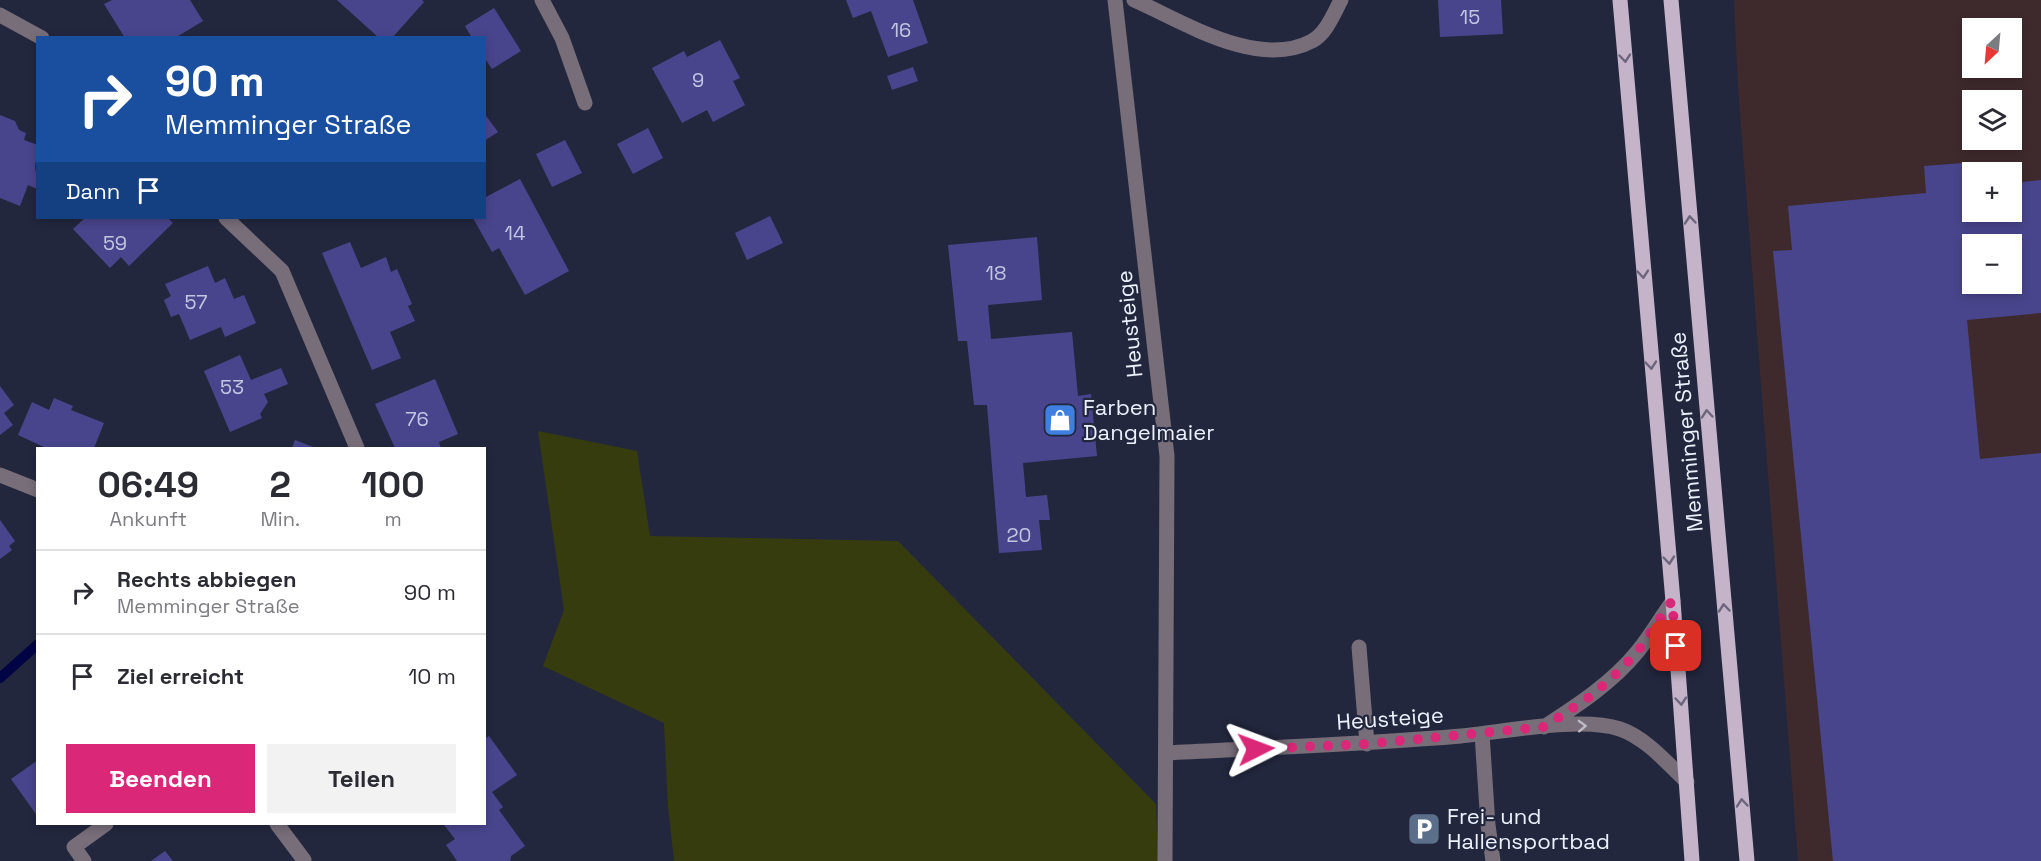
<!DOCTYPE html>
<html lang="de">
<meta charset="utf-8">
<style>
:root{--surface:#fff;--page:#f2f2f3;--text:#2b2b33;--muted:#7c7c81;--line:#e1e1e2;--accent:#db2777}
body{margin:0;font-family:"Space Grotesk",sans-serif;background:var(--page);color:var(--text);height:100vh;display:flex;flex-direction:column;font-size:22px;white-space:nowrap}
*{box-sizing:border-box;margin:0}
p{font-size:20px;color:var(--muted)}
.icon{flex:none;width:33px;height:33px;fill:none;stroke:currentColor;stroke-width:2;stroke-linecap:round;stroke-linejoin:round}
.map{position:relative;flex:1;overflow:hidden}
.side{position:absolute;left:36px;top:447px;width:450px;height:378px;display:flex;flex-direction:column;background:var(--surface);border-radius:0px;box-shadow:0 3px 9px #0003}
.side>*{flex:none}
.top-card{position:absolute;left:36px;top:36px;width:450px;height:183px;border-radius:0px;box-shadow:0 3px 9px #0003;background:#1a4fa0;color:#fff;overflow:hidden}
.needle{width:39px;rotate:206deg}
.buttons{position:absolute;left:1962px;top:18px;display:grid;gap:12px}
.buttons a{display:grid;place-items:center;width:60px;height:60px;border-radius:0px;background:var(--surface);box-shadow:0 3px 9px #0003;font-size:30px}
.pin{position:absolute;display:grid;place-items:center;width:51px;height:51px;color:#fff;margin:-26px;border-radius:12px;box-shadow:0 3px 9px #0006}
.me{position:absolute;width:66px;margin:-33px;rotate:87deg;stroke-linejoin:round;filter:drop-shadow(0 0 4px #0008)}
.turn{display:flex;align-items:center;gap:21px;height:126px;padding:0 30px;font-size:27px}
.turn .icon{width:78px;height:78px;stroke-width:2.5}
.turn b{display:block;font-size:42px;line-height:51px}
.then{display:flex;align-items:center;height:57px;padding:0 30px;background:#0003;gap:12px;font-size:22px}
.eta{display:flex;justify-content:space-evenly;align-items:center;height:102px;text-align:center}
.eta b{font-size:36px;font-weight:800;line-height:42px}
.primary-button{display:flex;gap:12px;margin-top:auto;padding:12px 30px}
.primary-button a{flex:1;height:69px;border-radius:0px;background:var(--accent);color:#fff;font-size:24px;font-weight:800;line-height:69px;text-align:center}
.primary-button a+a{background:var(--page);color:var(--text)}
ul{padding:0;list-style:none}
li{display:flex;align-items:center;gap:18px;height:84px;padding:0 30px;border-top:2px solid var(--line)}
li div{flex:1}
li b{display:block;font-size:22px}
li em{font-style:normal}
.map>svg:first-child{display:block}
</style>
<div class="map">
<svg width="2041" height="861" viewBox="0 0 2041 861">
<rect width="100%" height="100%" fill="#23273e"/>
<!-- industrial -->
<path fill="#3e2a2d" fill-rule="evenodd" d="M 1734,0 L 2041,0 L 2041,861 L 1798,861 L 1738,87 ZM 1972,28 L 2012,28 L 2012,68 L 1972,68 ZM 1972,100 L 2012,100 L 2012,140 L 1972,140 ZM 1972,172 L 2012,172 L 2012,212 L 1972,212 ZM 1972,244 L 2012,244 L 2012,284 L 1972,284 Z"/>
<!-- green -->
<path fill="#373c0e" d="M 538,431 L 637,451 L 650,536 L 898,541 L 1156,804 L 1158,861 L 674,861 L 668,806 L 664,723 L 543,666 L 564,610 Z"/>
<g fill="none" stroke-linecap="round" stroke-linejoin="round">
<!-- stream -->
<path stroke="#000444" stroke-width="10" d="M 0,678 L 38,644"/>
</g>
<!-- building -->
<path fill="#49458d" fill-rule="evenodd" d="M 112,0 L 190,0 L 203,21 L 175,38 L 125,38 L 104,4 Z
M 337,0 L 422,0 L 424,2 L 392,38 L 379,38 Z
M 846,0 L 913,0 L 928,43 L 888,57 L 871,11 L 853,18 Z
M 1438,0 L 1501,0 L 1503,34 L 1440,37 Z
M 494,8 L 521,51 L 492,69 L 484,57 L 484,38 L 472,38 L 465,26 Z
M 720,40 L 740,78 L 733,81 L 745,105 L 713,122 L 707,110 L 682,123 L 652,68 L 684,51 L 687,57 Z
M 913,67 L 918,81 L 892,90 L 887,76 Z
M 484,113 L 498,132 L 484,141 Z
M 0,115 L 15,121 L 19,130 L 26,133 L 24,140 L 38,145 L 35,167 L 38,186 L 37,189 L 28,185 L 20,206 L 0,198 Z
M 648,128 L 663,158 L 633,174 L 617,144 Z
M 565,140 L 582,173 L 552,187 L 536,154 Z
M 1977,162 L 1978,172 L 1972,172 L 1972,212 L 2012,212 L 2012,183 L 2041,180 L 2041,313 L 1967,320 L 1980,459 L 2041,453 L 2041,861 L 1833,861 L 1773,251 L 1792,250 L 1788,206 L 1926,193 L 1924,166 ZM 1972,244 L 2012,244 L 2012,284 L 1972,284 Z
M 520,179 L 569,271 L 525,295 L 499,248 L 492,252 L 473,218 L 484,218 L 484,198 Z
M 770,216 L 783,243 L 747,260 L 735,233 Z
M 85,218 L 168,218 L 173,223 L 129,266 L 121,257 L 110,268 L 73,229 Z
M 1037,237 L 1042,300 L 988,305 L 991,339 L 1072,332 L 1078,396 L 1091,394 L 1097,456 L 1023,463 L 1026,497 L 1047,495 L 1050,520 L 1039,520 L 1042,550 L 999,553 L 987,405 L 974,405 L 967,341 L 958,341 L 948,245 Z
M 350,242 L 361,268 L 386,257 L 391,272 L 397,269 L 412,304 L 408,306 L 415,321 L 390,332 L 401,358 L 372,370 L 322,253 Z
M 208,266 L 215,283 L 225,278 L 234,299 L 244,295 L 256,323 L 225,337 L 221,327 L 190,340 L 179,314 L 171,317 L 164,300 L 171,296 L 165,284 Z
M 240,355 L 251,380 L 281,368 L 288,384 L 264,394 L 268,402 L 260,414 L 262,418 L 230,432 L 204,371 Z
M 435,379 L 458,434 L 439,442 L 441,448 L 395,448 L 375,404 Z
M 0,386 L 14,405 L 4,413 L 13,425 L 0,435 Z
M 54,398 L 73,406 L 71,410 L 104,423 L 94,448 L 46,448 L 18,435 L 32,402 L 49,410 Z
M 295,440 L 316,448 L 292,448 Z
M 0,520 L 15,541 L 9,546 L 12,550 L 0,559 Z
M 489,736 L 517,775 L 492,792 L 503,807 L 499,810 L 525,846 L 511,856 L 510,861 L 457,861 L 446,845 L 455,839 L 444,825 L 484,824 L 484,739 Z
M 38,760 L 38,817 L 11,779 Z
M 165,851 L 173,861 L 151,861 Z"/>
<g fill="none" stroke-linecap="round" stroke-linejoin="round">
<!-- minor -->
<path stroke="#776e79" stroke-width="15" d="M 542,0 L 562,38 L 585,103
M 1115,0 L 1167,456 L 1165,861
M 1134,0 C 1184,22 1258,70 1312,41 C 1326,34 1334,13 1341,0
M 0,15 L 42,38
M 226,218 L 282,271 L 357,448
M 0,475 L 38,490
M 1359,647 L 1367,744
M 1544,727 C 1578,705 1612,683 1638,651 C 1651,635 1661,617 1673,601
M 1482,734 L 1488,825 L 1493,861
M 1167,753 C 1265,748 1363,744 1461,736 C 1504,732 1580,716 1620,729 C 1646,738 1667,763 1687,782
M 277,824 L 304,860
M 84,861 L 74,847 L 106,824"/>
<!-- major -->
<path stroke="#c5b3c9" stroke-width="15" d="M 1620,0 L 1673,601 L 1692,861
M 1671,0 L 1747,861"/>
</g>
<!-- one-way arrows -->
<defs><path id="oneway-chevron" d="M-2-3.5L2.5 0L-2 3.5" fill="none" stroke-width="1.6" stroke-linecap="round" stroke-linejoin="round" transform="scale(1.5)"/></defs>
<g stroke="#6c667d">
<use href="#oneway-chevron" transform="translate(1625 58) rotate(85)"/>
<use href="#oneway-chevron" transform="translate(1690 220) rotate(-95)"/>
<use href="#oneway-chevron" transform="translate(1643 274) rotate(85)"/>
<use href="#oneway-chevron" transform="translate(1651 365) rotate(85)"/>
<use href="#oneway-chevron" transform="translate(1707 414) rotate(-95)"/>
<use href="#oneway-chevron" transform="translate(1669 560) rotate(85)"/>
<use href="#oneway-chevron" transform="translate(1724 608) rotate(-95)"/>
<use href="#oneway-chevron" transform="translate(1681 701) rotate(85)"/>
<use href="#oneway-chevron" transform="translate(1742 803) rotate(-95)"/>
</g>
<use stroke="#bebcc8" href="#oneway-chevron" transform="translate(1582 726) rotate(-2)"/>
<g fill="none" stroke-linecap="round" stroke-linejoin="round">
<!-- route -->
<path stroke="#db2777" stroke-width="10" stroke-dasharray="0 18" d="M 1256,749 L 1367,744 L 1544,727 L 1591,696 L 1616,674 L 1638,651 L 1672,601 L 1676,646"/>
</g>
<!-- icons -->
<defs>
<g id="shop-square" transform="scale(1.725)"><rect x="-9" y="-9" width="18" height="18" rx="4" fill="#3f7fe0" stroke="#23273e"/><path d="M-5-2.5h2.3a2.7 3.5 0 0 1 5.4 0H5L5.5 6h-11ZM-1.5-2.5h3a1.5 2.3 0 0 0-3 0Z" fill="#fff"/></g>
<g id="parking-square" transform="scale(1.725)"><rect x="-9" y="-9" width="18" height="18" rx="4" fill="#5c6f8a" stroke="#23273e"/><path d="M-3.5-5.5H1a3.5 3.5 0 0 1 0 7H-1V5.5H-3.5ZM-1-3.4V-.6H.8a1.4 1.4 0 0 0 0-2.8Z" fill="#fff"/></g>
</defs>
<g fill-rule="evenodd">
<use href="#shop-square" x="1060" y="420"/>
<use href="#parking-square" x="1424" y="829"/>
</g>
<g text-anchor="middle" stroke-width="4.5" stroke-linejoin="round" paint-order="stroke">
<!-- number labels -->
<g font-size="20" fill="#c4c5e1">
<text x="1470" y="24">15</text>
<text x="901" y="37">16</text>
<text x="698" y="87">9</text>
<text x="515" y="240">14</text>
<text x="115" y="250">59</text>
<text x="996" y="280">18</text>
<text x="196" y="309">57</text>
<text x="232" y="394">53</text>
<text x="417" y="426">76</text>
<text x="1019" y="542">20</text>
</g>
<!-- street labels -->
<g font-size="22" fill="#edf0fd" stroke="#23273e">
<text transform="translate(1129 324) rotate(-96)" y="8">Heusteige</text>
<text transform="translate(1686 432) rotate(-95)" y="8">Memminger Straße</text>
<text transform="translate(1390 718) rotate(-4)" y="8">Heusteige</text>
</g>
<!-- poi labels -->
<g font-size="22" fill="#edf0fd" stroke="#23273e" text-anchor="start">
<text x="1083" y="415">Farben<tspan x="1083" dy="25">Dangelmaier</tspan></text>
<text x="1447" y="824">Frei- und<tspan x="1447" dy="25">Hallensportbad</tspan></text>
</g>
</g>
</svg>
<div class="buttons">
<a><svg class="needle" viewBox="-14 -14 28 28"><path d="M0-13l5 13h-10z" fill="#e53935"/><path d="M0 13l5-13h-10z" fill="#7c7c81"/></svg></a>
<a><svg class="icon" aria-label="layers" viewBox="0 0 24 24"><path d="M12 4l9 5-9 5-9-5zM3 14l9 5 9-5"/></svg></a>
<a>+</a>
<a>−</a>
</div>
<div class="pin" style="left:1676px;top:646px;background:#d93025"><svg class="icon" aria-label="arrive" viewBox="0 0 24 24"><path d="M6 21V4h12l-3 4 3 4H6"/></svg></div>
<svg class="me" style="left:1256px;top:749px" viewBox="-20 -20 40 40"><path d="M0-17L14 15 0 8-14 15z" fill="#db2777" stroke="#fff" stroke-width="4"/></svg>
<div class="top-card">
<div class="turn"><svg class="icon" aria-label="right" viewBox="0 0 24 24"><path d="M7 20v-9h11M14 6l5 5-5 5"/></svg><div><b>90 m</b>Memminger Straße</div></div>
<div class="then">Dann<svg class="icon" aria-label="arrive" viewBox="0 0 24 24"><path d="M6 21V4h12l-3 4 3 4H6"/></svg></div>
</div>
<section class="side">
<div class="eta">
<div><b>06:49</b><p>Ankunft</p></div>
<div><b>2</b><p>Min.</p></div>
<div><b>100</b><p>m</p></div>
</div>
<ul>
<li><svg class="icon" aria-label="right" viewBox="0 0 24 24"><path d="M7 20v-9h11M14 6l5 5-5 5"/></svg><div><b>Rechts abbiegen</b><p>Memminger Straße</p></div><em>90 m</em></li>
<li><svg class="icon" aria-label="arrive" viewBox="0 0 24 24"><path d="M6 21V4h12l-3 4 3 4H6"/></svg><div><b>Ziel erreicht</b></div><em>10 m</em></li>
</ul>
<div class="primary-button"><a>Beenden</a><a>Teilen</a></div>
</section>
</div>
